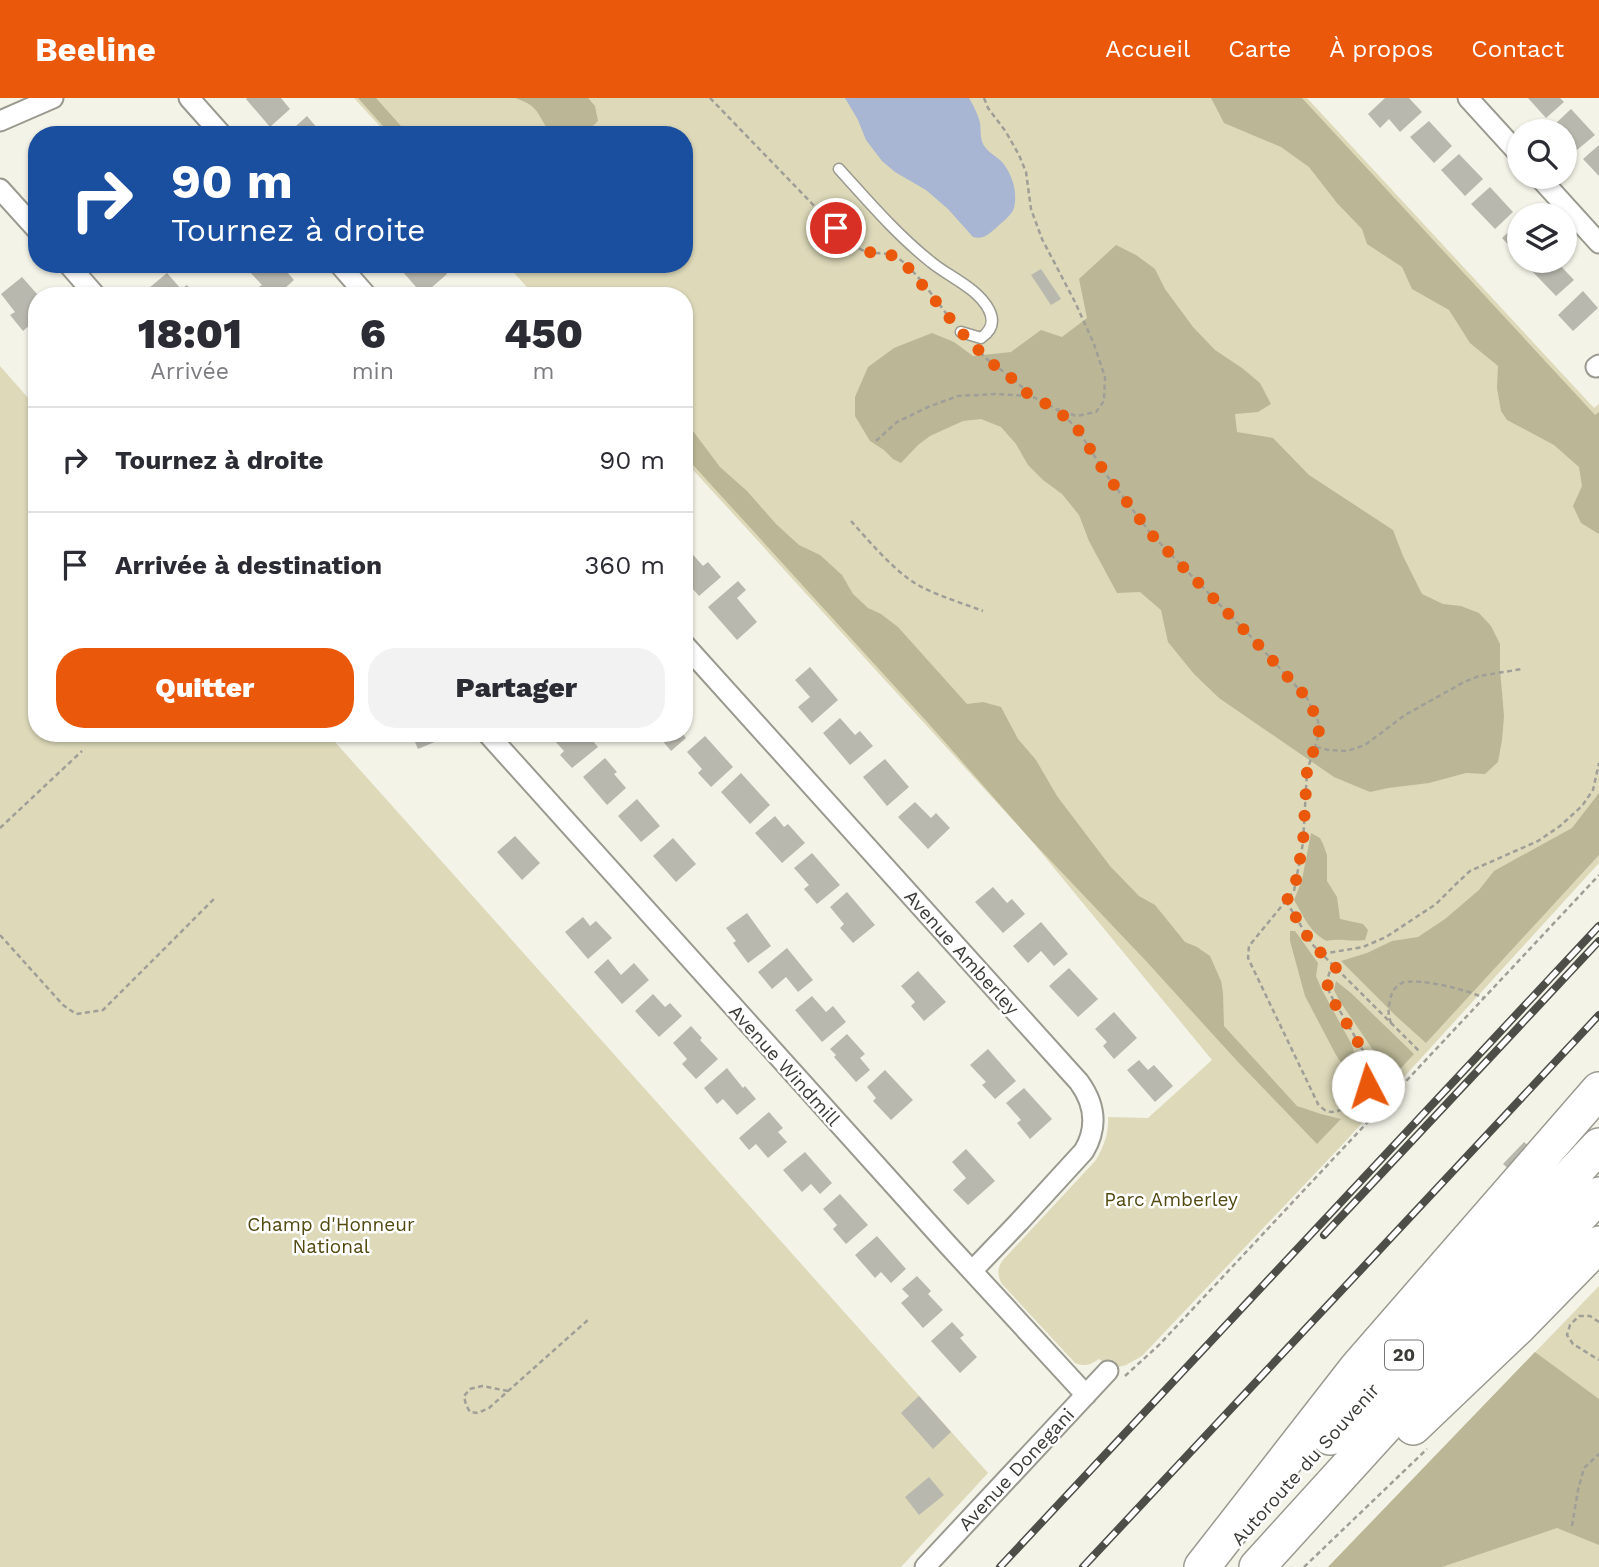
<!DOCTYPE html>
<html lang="fr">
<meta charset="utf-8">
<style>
:root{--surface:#fff;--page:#f2f2f3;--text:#2b2b33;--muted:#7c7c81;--line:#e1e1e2;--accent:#ea580c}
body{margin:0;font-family:"Work Sans",sans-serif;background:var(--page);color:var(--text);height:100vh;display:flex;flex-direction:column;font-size:26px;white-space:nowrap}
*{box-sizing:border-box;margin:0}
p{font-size:23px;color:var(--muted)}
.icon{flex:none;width:38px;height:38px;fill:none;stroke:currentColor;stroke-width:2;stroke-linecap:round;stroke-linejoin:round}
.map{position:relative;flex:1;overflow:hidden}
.details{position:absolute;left:28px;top:189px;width:665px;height:455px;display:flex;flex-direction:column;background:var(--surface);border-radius:28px;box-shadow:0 2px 5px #0004}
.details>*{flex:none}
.banner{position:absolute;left:28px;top:28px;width:665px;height:147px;border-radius:28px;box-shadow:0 2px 5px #0004;background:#1a4fa0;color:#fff;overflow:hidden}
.tools{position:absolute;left:1507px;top:21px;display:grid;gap:14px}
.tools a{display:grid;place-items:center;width:70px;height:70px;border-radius:50%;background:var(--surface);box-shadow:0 2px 5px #0004;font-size:35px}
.pin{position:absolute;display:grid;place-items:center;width:60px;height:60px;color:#fff;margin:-30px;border:4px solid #fff;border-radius:50%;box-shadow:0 2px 7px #0007}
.me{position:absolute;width:77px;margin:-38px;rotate:355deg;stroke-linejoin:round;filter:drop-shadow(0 0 5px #0008)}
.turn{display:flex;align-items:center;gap:24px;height:147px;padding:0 28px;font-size:32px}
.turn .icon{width:91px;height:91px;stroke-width:2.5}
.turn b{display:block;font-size:49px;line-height:60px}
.eta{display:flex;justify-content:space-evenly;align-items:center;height:119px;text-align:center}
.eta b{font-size:42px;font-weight:800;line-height:49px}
.button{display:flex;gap:14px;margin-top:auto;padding:14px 28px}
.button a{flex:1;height:80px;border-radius:28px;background:var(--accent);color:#fff;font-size:28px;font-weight:800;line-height:80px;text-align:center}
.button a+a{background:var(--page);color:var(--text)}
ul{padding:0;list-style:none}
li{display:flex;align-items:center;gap:21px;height:105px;padding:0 28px;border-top:2px solid var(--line)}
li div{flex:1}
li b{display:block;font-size:26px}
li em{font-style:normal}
header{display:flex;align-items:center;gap:42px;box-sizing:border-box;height:98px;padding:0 35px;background:var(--accent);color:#fff}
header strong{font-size:33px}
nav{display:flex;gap:38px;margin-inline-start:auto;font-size:24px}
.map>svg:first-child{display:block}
</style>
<header>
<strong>Beeline</strong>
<nav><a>Accueil</a><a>Carte</a><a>À propos</a><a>Contact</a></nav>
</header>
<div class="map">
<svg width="1599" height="1469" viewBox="0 0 1599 1469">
<rect width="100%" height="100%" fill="#f4f3e8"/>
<!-- green -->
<path fill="#ddd9b9" d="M 354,0 L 1307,0 L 1594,310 L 1599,306 L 1599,765 L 1342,1047 L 1142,1258 L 1126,1267 L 1115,1270 L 1099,1261 C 1091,1267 1084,1269 1075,1265 L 1002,1186 C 997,1178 997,1170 1003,1162 L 1096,1062 C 1104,1048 1109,1035 1108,1019 L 1148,1020 L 1212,962 L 1031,742 L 684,362 L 684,198 L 535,198 L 506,166 L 684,166 L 684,37 L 388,37 Z
M 0,268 L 37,310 L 37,635 L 327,635 L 988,1375 L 901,1469 L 0,1469 Z
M 1599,1188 L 1599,1469 L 1328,1469 Z"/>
<!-- forest -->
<path fill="#bbb796" d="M 358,0 L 376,0 L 409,37 L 391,37 Z
M 515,0 L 588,0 L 595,8 L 598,23 C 583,39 574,37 553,37 C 536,19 543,9 515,0 Z
M 1211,0 L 1302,0 L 1595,317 L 1599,314 L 1599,436 L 1581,425 L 1573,408 L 1582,388 L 1579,369 L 1554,347 L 1507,322 L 1501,313 L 1497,290 L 1498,268 L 1470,245 L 1449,212 L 1412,191 L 1402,169 L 1367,146 L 1362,131 L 1337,105 L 1309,69 L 1281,49 L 1224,25 Z
M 1116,147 L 1136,157 L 1155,171 L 1165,191 L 1193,229 L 1215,252 L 1242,270 L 1260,285 L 1271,306 L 1258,314 L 1235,316 L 1237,334 L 1273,340 L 1309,377 L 1393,432 L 1403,458 L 1422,496 L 1443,506 L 1461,508 L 1479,515 L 1491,528 L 1500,546 L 1500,571 L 1504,618 L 1502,642 L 1498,664 L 1485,676 L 1466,675 L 1429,685 L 1388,690 L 1370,694 L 1334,679 L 1219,600 L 1194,576 L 1168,544 L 1161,512 L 1140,494 L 1117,495 L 1089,443 L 1079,417 L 1062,396 L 1043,382 L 1028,367 L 1016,346 L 1001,329 L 981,321 L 963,323 L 930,338 L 918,347 L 901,365 L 893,361 L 884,352 L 870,343 L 855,318 L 855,299 L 868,269 L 894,250 L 932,235 L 954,244 L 973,258 L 1011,254 L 1041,232 L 1062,239 L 1087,220 L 1079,181 Z
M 684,323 L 690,329 L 720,369 L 747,393 L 776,426 L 799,447 L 820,457 L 842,477 L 853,496 L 868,510 L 881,516 L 898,529 L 967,606 L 983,604 L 1001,609 L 1018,641 L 1036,662 L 1057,698 L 1110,768 L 1139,798 L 1155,807 L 1185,844 L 1197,849 L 1210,858 L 1221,883 L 1223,895 L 1224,928 L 1297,1008 L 1321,1016 L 1341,1021 L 1317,1046 L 1238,964 L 1146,863 L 1031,742 L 929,626 L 684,357 Z
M 1599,695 L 1599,757 L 1426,945 L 1396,918 L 1341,863 L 1367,855 L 1392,843 L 1418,839 L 1445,821 L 1479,792 L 1494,773 L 1572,730 Z
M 1311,735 L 1320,740 L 1323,746 L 1327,757 L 1327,783 L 1337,799 L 1340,821 L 1363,826 L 1368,832 L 1365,842 C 1350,844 1341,840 1327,843 C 1310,835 1303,817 1294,802 L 1302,782 Z
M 1290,833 L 1295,833 L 1298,837 L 1318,865 L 1316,878 L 1322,892 L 1352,947 C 1354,955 1358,965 1349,970 L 1342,966 L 1336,957 L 1305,898 L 1290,843 Z
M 1336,883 L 1351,895 L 1414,956 L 1390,982 L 1371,949 L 1339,902 L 1334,892 Z
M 1535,1254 L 1599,1301 L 1599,1447 L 1557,1430 L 1442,1469 L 1328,1469 Z"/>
<!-- water -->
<path fill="#a8b5d3" d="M 845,0 L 969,0 C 973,7 978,16 980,25 C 981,32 980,39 983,46 C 987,54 996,58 1002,64 C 1012,76 1018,94 1014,110 C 1012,117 1002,124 996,130 C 989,136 983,142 973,139 L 948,111 L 926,92 L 895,74 L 882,63 L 866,42 L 858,22 Z"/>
<!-- building -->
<path fill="#b9b8ae" d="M 247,0 L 281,0 L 290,11 L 270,29 L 246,1 Z
M 1385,0 L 1409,0 L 1422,14 L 1400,34 L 1389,21 L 1380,30 L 1368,16 Z
M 1528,0 L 1560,0 L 1564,4 L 1546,20 Z
M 1571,11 L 1595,37 L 1577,52 L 1564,38 L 1564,33 L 1560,33 L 1554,27 Z
M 307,18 L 323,37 L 286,37 Z
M 1429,23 L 1452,48 L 1434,65 L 1410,39 Z
M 1599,47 L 1599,78 L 1583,61 Z
M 1459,56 L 1483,81 L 1465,98 L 1441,72 Z
M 1490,89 L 1513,114 L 1495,131 L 1471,106 Z
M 1519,124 L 1519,158 L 1502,140 Z
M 1543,163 L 1556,163 L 1574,182 L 1556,198 L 1532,173 Z
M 252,166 L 280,166 L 294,182 L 276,198 L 264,198 L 257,190 L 262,187 L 247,171 Z
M 396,166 L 438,166 L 447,176 L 423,197 Z
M 1041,171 L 1061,201 L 1051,207 L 1031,177 Z
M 167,175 L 181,191 L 187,187 L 196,198 L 156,198 L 149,190 Z
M 22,179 L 37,196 L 37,221 L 23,233 L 10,217 L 15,214 L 1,196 Z
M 1583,193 L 1598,210 L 1573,233 L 1558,217 Z
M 688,451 L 703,468 L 708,464 L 721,479 L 699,498 L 684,481 L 684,454 Z
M 738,483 L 746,492 L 737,500 L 757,524 L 737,542 L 708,509 Z
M 810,569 L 838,602 L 812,625 L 798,609 L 810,599 L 795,582 Z
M 840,620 L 855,637 L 860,633 L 873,648 L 850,667 L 823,635 Z
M 411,635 L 433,635 L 437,643 L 418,651 Z
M 558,635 L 586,635 L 598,649 L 572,670 L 560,657 L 564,653 L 552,640 Z
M 656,635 L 682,635 L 686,640 L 671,653 Z
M 705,638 L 733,669 L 711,689 L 698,675 L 702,671 L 687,654 Z
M 605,660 L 617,674 L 614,676 L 626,690 L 607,707 L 583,679 Z
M 885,661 L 909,689 L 887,708 L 863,679 Z
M 741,675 L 770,707 L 750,726 L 721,694 Z
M 637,701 L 660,728 L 641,744 L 618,718 Z
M 915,704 L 931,720 L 936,715 L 950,730 L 928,751 L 898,719 Z
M 775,718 L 784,729 L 788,726 L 805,745 L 782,765 L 755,735 Z
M 515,738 L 540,765 L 522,782 L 497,754 Z
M 673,740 L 696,766 L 676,784 L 653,758 Z
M 812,755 L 840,787 L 817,806 L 804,791 L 809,787 L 794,770 Z
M 993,789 L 1007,805 L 1012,801 L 1025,816 L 1003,835 L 975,804 Z
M 847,794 L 875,827 L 853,845 L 840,830 L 844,826 L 830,809 Z
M 747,815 L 771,848 L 748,865 L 733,845 L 736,843 L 726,830 Z
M 583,819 L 590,828 L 596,823 L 612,840 L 588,861 L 565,834 Z
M 1041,824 L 1068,856 L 1054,868 L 1041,853 L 1028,865 L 1013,848 Z
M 787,850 L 813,882 L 798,894 L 786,879 L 772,891 L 758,874 Z
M 608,861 L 621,877 L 634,865 L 649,882 L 622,906 L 594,874 Z
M 1069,870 L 1098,901 L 1078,919 L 1049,888 Z
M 918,873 L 946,904 L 924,923 L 911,908 L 915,904 L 901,888 Z
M 653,896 L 665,909 L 670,905 L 682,918 L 659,939 L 635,913 Z
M 812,898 L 826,914 L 833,908 L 846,924 L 822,944 L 795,912 Z
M 1114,914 L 1137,940 L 1114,961 L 1103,948 L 1107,944 L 1095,931 Z
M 691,928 L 702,940 L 700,942 L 718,961 L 696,981 L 682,966 L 687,961 L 673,945 Z
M 847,936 L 865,956 L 860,960 L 870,972 L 856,984 L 834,959 L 836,957 L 830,951 Z
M 988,951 L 1016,983 L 995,1001 L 982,987 L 986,984 L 970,967 Z
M 1139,962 L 1148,972 L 1154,967 L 1173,988 L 1155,1004 L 1127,972 Z
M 727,970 L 743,990 L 745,988 L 756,1001 L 737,1017 L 723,1001 L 717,1006 L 704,990 Z
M 885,972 L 913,1002 L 891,1022 L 873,1003 L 876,1000 L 867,989 Z
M 1024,990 L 1052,1021 L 1030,1041 L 1017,1025 L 1021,1022 L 1006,1005 Z
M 769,1014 L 783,1030 L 778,1034 L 787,1044 L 768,1060 L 756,1046 L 749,1052 L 739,1040 Z
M 1524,1044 L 1533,1052 L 1513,1075 L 1503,1066 Z
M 966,1051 L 995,1083 L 968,1107 L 953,1092 L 966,1080 L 952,1064 Z
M 805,1054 L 832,1085 L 820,1096 L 811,1086 L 802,1094 L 783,1072 Z
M 840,1096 L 868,1127 L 846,1146 L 833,1131 L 837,1127 L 823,1111 Z
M 877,1138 L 906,1171 L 891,1185 L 881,1174 L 875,1180 L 855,1157 Z
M 917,1178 L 931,1193 L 928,1196 L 943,1212 L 923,1230 L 901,1205 L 909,1198 L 902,1191 Z
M 952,1224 L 964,1237 L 960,1240 L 977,1259 L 960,1275 L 931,1243 Z
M 919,1298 L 951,1334 L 933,1351 L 901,1315 Z
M 929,1379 L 944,1397 L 919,1417 L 905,1399 Z"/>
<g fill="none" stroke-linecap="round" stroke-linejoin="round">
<!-- lane casing -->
<g stroke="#9b9a90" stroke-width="13">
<path id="lane" d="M 839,71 C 868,103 897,137 931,164 C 949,179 978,190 989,212 C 995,224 991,233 981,240 L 961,234"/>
</g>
<!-- street casing -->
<g stroke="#9b9a90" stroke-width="23">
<path id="street" d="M 189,0 L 222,37
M 1468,0 L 1519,56
M 0,23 L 53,0
M 1539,79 L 1599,145
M 0,91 L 37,132
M 68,166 L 96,198
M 339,166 L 367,198
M 1596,269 L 1599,267
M 684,546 L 1079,984 C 1095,1006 1098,1029 1084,1053 L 1019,1124 L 972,1173
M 487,635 L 948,1147 L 1086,1297
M 925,1469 L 1108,1273"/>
</g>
<!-- highway casing -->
<g stroke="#9b9a90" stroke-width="38">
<path id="highway" d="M 1413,1329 L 1519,1228 L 1599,1146
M 1330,1339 L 1469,1186 L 1599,1048
M 1202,1469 L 1357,1270 L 1599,992
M 1257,1469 L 1477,1227 L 1599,1097"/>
</g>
<!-- path -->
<path stroke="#a09f97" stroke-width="2.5" stroke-dasharray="5 3.5" stroke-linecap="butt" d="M 710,0 L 853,148 C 858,150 863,153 868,154 C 877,156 887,154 896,159 C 913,168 941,209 954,226
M 984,0 L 988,10 L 1006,34 L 1019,57 L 1026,74 L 1031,111 L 1042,141 L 1075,204 L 1094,246 L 1105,279 L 1104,303 L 1096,314 L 1076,318 L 1058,311
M 980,254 L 989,263 L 1015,282 L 1030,297
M 876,343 L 897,324 L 928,309 L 958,298 L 995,296 L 1031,298 L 1055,310 L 1077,330 L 1105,375 L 1151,436 L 1254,542 L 1307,600 L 1318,623 L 1319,636 L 1307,673 L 1303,745 L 1294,793 L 1249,848 L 1248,860 L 1318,1006 C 1320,1008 1325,1013 1327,1013 C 1337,1018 1360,1002 1365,994 C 1371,984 1372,971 1368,961 L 1330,896 C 1327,887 1327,881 1330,873 L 1336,870
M 851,423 C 868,442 895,474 918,487 C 938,498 962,505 983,513
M 1316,649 L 1329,652 L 1347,653 L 1365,647 L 1405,617 L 1464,584 L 1479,578 L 1522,571
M 0,730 L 82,653
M 1286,803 L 1312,846 L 1420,954
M 0,837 L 63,907 L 76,916 L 103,912 L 214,801
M 1322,856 L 1363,849 L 1386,839 L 1436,806 L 1456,786 L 1470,773 L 1538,743 L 1560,728 L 1582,708 L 1593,692 L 1599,665
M 1391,925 C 1388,917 1388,911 1390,903 C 1391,895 1394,889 1402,885 C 1417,879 1469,892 1484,900
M 1599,1224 L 1590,1218 L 1579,1218 L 1570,1227 L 1567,1237 L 1573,1246 L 1599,1262
M 1125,1278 L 1159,1247 L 1599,777
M 508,1293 L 482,1288 L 470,1291 L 464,1298 L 466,1307 L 470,1314 L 478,1315 L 489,1310 L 589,1221
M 1572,1428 L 1578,1392 L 1584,1370 L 1599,1356
M 1304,1469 L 1427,1351"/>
<!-- lane -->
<use href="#lane" stroke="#fff" stroke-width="10"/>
<!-- street -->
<use href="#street" stroke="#fff" stroke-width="19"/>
<!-- highway -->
<use href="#highway" stroke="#fff" stroke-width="35"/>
<!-- rail casing -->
<g stroke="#4e4e49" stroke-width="8">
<path id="rail" d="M 1324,1137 L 1599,843
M 1000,1469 L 1599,828
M 1083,1469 L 1599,917"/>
</g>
<!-- rail -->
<use href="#rail" stroke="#fff" stroke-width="5" stroke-dasharray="16" stroke-linecap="butt"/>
</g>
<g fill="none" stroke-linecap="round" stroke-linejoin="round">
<!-- route -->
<path stroke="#ea580c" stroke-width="12" stroke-dasharray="0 21.6" d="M 836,130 L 853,148 L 867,154 L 882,155 L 895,158 L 906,167 L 961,234 L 989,263 L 1014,282 L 1031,299 L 1055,310 L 1077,330 L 1105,375 L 1151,436 L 1254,542 L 1307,600 L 1318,623 L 1319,636 L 1307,673 L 1303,745 L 1294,793 L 1286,803 L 1312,846 L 1336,870 L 1330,873 C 1327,881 1327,887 1329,896 L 1368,961 L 1371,968 L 1368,988"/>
</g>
<g text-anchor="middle" stroke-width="5" stroke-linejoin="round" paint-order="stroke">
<!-- shield labels -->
<rect fill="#fff" stroke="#767673" stroke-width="2" x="1385" y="1242.5" width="38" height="29" rx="5"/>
<g font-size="18" font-weight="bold" fill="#3b3b37">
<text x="1404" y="1263">20</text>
</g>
<!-- street labels -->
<g font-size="19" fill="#3b3b37" stroke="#fff">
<text transform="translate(962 854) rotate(48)" y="7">Avenue Amberley</text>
<text transform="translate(785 967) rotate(48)" y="7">Avenue Windmill</text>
<text transform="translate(1305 1366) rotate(-48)" y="7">Autoroute du Souvenir</text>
<text transform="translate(1016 1371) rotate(-47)" y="7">Avenue Donegani</text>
</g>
<!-- park labels -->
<g font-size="19" fill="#514910" stroke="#fff">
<text x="1171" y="1108">Parc Amberley</text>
<text x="331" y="1133">Champ d'Honneur<tspan x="331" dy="22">National</tspan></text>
</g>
</g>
</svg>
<div class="tools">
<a><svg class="icon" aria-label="search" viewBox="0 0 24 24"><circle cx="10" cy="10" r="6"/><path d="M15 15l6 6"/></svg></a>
<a><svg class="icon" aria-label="layers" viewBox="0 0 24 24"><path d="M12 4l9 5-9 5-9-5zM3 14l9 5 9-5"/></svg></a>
</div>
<div class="pin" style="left:836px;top:130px;background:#d93025"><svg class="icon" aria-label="arrive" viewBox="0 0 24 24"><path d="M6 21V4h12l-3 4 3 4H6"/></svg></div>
<svg class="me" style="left:1368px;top:988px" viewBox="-20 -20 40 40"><circle r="19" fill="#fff"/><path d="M0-13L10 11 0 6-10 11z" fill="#ea580c"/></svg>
<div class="banner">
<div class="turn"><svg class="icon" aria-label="right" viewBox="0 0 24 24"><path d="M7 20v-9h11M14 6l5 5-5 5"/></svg><div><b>90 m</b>Tournez à droite</div></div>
</div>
<section class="details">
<div class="eta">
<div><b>18:01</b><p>Arrivée</p></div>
<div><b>6</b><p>min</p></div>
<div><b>450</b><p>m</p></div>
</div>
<ul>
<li><svg class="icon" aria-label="right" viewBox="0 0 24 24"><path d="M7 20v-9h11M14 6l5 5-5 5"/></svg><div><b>Tournez à droite</b></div><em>90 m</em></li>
<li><svg class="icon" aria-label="arrive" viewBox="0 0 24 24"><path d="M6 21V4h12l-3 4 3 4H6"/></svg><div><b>Arrivée à destination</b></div><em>360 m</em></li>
</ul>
<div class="button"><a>Quitter</a><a>Partager</a></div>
</section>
</div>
